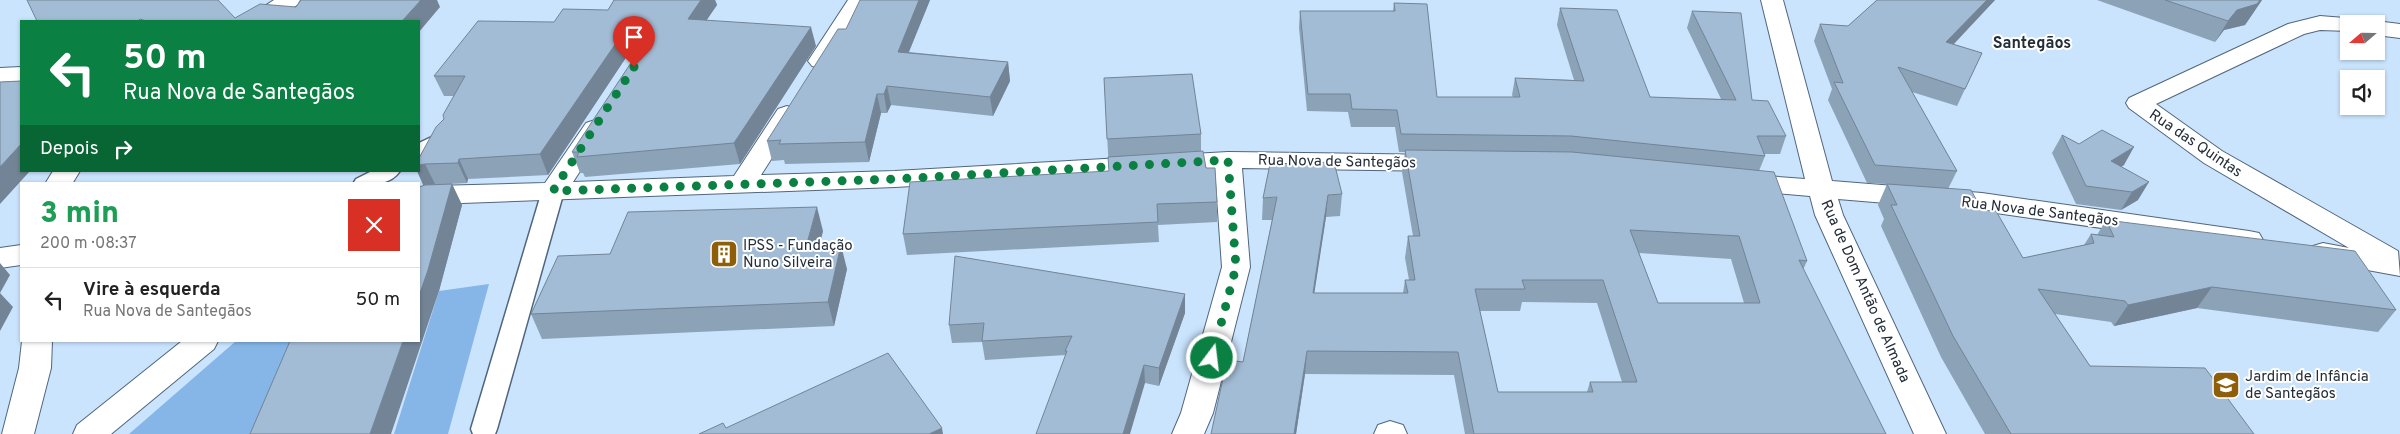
<!DOCTYPE html>
<html lang="pt">
<meta charset="utf-8">
<style>
:root{--surface:#fff;--page:#f6f6f6;--text:#222;--muted:#767676;--line:#e0e0e0}
body{margin:0;font-family:Overpass,sans-serif;background:var(--page);color:var(--text);height:100vh;display:flex;flex-direction:column;font-size:19px;white-space:nowrap}
*{box-sizing:border-box;margin:0}
p{font-size:16px;color:var(--muted)}
.icon{flex:none;width:28px;height:28px;fill:none;stroke:currentColor;stroke-width:2;stroke-linecap:round;stroke-linejoin:round}
.map{position:relative;flex:1;overflow:hidden}
.side{position:absolute;left:20px;top:182px;width:400px;height:160px;display:flex;flex-direction:column;background:var(--surface);border-radius:0px;box-shadow:0 1px 4px #0004}
.side>*{flex:none}
.banner{position:absolute;left:20px;top:20px;width:400px;height:152px;border-radius:0px;box-shadow:0 1px 4px #0004;background:#0b8043;color:#fff;overflow:hidden}
.needle{width:32px;rotate:250deg}
.fabs{position:absolute;left:2340px;top:15px;display:grid;gap:10px}
.fabs a{display:grid;place-items:center;width:45px;height:45px;border-radius:0px;background:var(--surface);box-shadow:0 1px 4px #0004;font-size:25px}
.pin{position:absolute;display:grid;place-items:center;width:42px;height:42px;color:#fff;margin:-51px -21px;border-radius:50% 50% 50% 0;rotate:-45deg;box-shadow:0 0 5px #0007}
.pin .icon{rotate:45deg}
.me{position:absolute;width:55px;margin:-28px;rotate:15deg;stroke-linejoin:round;filter:drop-shadow(0 0 4px #0008)}
.turn{display:flex;align-items:center;gap:18px;height:105px;padding:0 20px;font-size:22px}
.turn .icon{width:65px;height:65px;stroke-width:2.5}
.turn b{display:block;font-size:35px;line-height:42px}
.then{display:flex;align-items:center;height:48px;padding:0 20px;background:#0003;gap:10px;font-size:19px}
.round{display:grid;place-items:center;flex:none;width:52px;height:52px;border-radius:0px;background:var(--page)}
.headline{display:flex;align-items:center;justify-content:space-between;height:85px;padding:0 20px}
h1{font-size:30px;font-weight:800;line-height:38px;color:#1e9e55}
ul{padding:0;list-style:none}
li{display:flex;align-items:center;gap:15px;height:65px;padding:0 20px;border-top:1px solid var(--line)}
li div{flex:1}
li b{display:block;font-size:19px}
li em{font-style:normal}
.map>svg:first-child{display:block}
</style>
<div class="map">
<svg width="2400" height="434" viewBox="0 0 2400 434">
<rect width="100%" height="100%" fill="#cae4fe"/>
<!-- green -->
<path fill="#85b6e7" d="M 489,284 L 448,434 L 394,434 L 439,291 Z
M 236,341 L 297,341 L 256,434 L 129,434 Z"/>
<g fill="none" stroke-linecap="round" stroke-linejoin="round">
<!-- service casing -->
<g stroke="#50667d" stroke-width="3">
<path id="service" d="M 442,132 L 449,133 L 452,138 C 446,148 430,156 419,158 L 419,143 Z
M 372,171 L 400,171 C 389,187 369,184 353,184 L 356,179 Z
M 553,184 L 561,186 L 564,191 L 497,429 L 495,434 L 473,434 L 471,429 L 542,191 L 545,186 Z"/>
</g>
<!-- minor casing -->
<g stroke="#50667d" stroke-width="2">
<path id="minor" d="M 274,0 L 300,0 L 297,5 L 272,21 L 246,21 L 249,16 Z
M 848,0 L 870,0 L 828,66 L 820,68 L 812,66 L 808,61 Z
M 1761,0 L 1783,0 L 1832,181 L 1982,193 L 2249,231 L 2259,233 L 2263,240 L 2259,247 L 2249,249 L 1982,211 L 1838,199 L 1843,215 L 1946,434 L 1914,434 L 1815,215 L 1810,196 L 1741,190 L 1732,188 L 1728,182 L 1732,176 L 1741,174 L 1805,179 Z
M 2320,16 L 2357,19 L 2360,24 L 2349,24 L 2349,31 L 2320,30 L 2304,34 L 2156,104 L 2222,151 L 2398,251 L 2400,276 L 2313,260 L 2309,253 L 2313,246 L 2323,243 L 2349,248 L 2204,163 L 2129,108 L 2126,103 L 2129,98 L 2288,24 Z
M 2376,21 L 2400,24 L 2400,38 L 2376,35 L 2376,24 L 2367,24 Z
M 21,67 L 21,81 L 0,82 L 0,68 Z
M 787,106 L 796,109 L 800,114 L 761,175 L 895,171 L 1228,152 L 1441,155 L 1450,157 L 1454,163 L 1450,169 L 1441,171 L 1242,168 L 1250,267 L 1213,413 L 1204,434 L 1172,434 L 1181,413 L 1222,267 L 1215,169 L 895,187 L 435,204 L 419,208 L 419,190 L 435,186 L 545,183 L 586,123 L 595,120 L 604,123 L 608,128 L 573,182 L 734,176 L 778,109 Z
M 53,171 L 80,171 L 72,184 L 45,184 Z
M 21,245 L 21,265 L 0,268 L 0,248 Z
M 22,341 L 52,341 L 51,368 L 34,434 L 2,434 L 19,368 Z
M 182,341 L 218,341 L 214,349 L 111,434 L 73,434 L 77,425 Z
M 1390,421 L 1403,425 L 1407,434 L 1374,434 L 1378,425 Z"/>
</g>
<!-- service -->
<use href="#service" fill="#fff" fill-rule="evenodd"/>
<!-- minor -->
<use href="#minor" fill="#fff" fill-rule="evenodd"/>
</g>
<!-- wall -->
<path fill="#8ca2b7" fill-rule="evenodd" d="M 614,0 L 715,0 L 717,5 L 706,20 L 816,46 L 740,164 L 585,177 L 583,173 L 580,173 L 572,152 L 644,44 L 633,47 L 548,175 L 468,179 L 467,183 L 432,185 L 452,184 L 462,205 L 439,291 L 424,185 L 417,171 L 444,119 L 454,96 L 444,96 L 434,76 L 554,22 L 608,10 Z
M 930,0 L 909,52 L 1008,62 L 1010,81 L 993,116 L 891,105 L 887,113 L 881,113 L 869,162 L 785,164 L 784,160 L 772,161 L 767,141 L 846,29 Z
M 1877,0 L 1995,0 L 1953,44 L 1982,53 L 1957,106 L 1912,92 L 1957,171 L 1948,189 L 1982,210 L 2023,258 L 2084,245 L 2091,234 L 2097,235 L 2106,220 L 2396,310 L 2378,332 L 2197,308 L 2114,326 L 2111,322 L 2055,314 L 2090,366 L 2254,434 L 1985,434 L 1941,357 L 1881,226 L 1884,219 L 1878,205 L 1887,184 L 1867,183 L 1828,100 L 1832,89 L 1814,41 L 1820,24 L 1848,26 Z
M 2097,0 L 2262,0 L 2245,25 L 2224,30 L 2215,42 Z
M 1394,3 L 1437,97 L 1513,97 L 1512,95 L 1515,78 L 1574,80 L 1557,25 L 1560,8 L 1650,97 L 1721,99 L 1687,28 L 1692,11 L 1752,100 L 1786,136 L 1780,154 L 1764,154 L 1765,156 L 1759,171 L 1807,261 L 1803,270 L 1886,434 L 1465,434 L 1454,375 L 1305,374 L 1296,434 L 1211,434 L 1243,362 L 1272,220 L 1262,220 L 1263,198 L 1342,194 L 1340,216 L 1326,217 L 1314,293 L 1403,293 L 1405,280 L 1409,280 L 1405,258 L 1408,236 L 1413,236 L 1402,172 L 1405,152 L 1399,152 L 1395,127 L 1351,127 L 1348,112 L 1307,111 L 1299,28 L 1300,11 L 1393,11 ZM 1639,253 L 1731,259 L 1744,303 L 1658,303 ZM 1522,302 L 1597,303 L 1622,382 L 1590,382 L 1587,392 L 1498,392 L 1480,311 L 1520,311 Z
M 1104,78 L 1201,134 L 1201,151 L 1217,202 L 1217,222 L 1158,225 L 1159,242 L 907,255 L 903,234 L 1109,171 Z
M 2062,135 L 2079,144 L 2124,165 L 2121,167 L 2138,200 L 2121,210 L 2076,204 L 2052,153 Z
M 823,231 L 819,246 L 847,269 L 834,326 L 542,339 L 531,314 L 610,254 Z
M 1185,313 L 1159,386 L 1145,383 L 1066,355 L 985,360 L 982,342 L 952,343 L 949,325 Z"/>
<!-- shaded-wall -->
<path fill="#728495" d="M 421,0 L 437,0 L 440,7 L 419,32 L 419,21 L 402,21 Z
M 701,0 L 715,0 L 717,5 L 694,39 L 688,19 Z
M 919,0 L 930,0 L 901,71 L 898,52 Z
M 1987,0 L 1995,0 L 1939,60 L 1946,42 Z
M 2260,0 L 2262,0 L 2245,25 L 2224,30 L 2215,42 L 2228,21 L 2237,10 Z
M 636,25 L 643,44 L 633,47 L 548,175 L 540,154 L 627,27 Z
M 811,27 L 816,46 L 740,164 L 734,143 Z
M 1008,62 L 1010,81 L 993,116 L 990,97 Z
M 887,86 L 891,105 L 887,113 L 884,94 Z
M 877,94 L 881,113 L 869,162 L 865,142 Z
M 21,144 L 21,171 L 30,171 L 0,204 L 0,167 Z
M 2134,147 L 2124,165 L 2101,179 L 2111,161 Z
M 459,159 L 468,179 L 467,183 L 458,163 Z
M 425,164 L 435,184 L 424,187 L 417,171 L 419,171 L 419,165 Z
M 2149,182 L 2138,200 L 2121,210 L 2132,192 Z
M 452,184 L 462,205 L 439,291 L 391,434 L 370,434 L 403,341 L 419,341 L 419,296 Z
M 1328,195 L 1326,217 L 1311,315 L 1313,293 Z
M 817,207 L 823,231 L 813,271 L 806,247 Z
M 841,245 L 847,269 L 834,326 L 828,302 Z
M 0,263 L 10,275 L 0,293 L 13,307 L 0,331 Z
M 2212,287 L 2197,308 L 2114,326 L 2128,305 Z
M 1185,294 L 1185,313 L 1159,386 L 1159,368 Z
M 1307,351 L 1305,374 L 1296,434 L 1294,434 Z
M 1144,365 L 1145,383 L 1130,434 L 1123,434 Z
M 942,428 L 943,434 L 929,434 Z"/>
<!-- building -->
<path fill="#a3bcd5" stroke="#728495" fill-rule="evenodd" d="M 27,0 L 218,0 L 235,18 L 260,4 L 296,7 L 301,0 L 421,0 L 402,21 L 146,21 L 140,19 L 138,21 L 37,21 Z
M 614,0 L 701,0 L 688,19 L 811,27 L 734,143 L 577,157 L 579,152 L 572,152 L 650,34 L 646,27 L 636,25 L 627,27 L 540,154 L 459,159 L 458,163 L 425,164 L 419,165 L 419,158 L 436,127 L 444,119 L 443,115 L 465,76 L 434,76 L 478,21 L 554,22 L 563,9 L 608,10 Z
M 860,0 L 919,0 L 898,52 L 1008,62 L 990,97 L 887,86 L 884,94 L 877,94 L 865,142 L 779,144 L 781,140 L 767,141 L 838,29 L 846,29 Z
M 1877,0 L 1987,0 L 1946,42 L 1982,53 L 1965,89 L 1898,67 L 1957,171 L 1875,165 L 1834,82 L 1843,83 L 1820,24 L 1848,26 Z
M 2165,0 L 2260,0 L 2257,4 L 2237,10 L 2228,21 Z
M 1394,3 L 1427,4 L 1437,97 L 1520,97 L 1515,78 L 1584,81 L 1560,8 L 1617,10 L 1650,97 L 1736,100 L 1692,11 L 1741,13 L 1752,100 L 1768,101 L 1786,136 L 1757,136 L 1765,156 L 1571,136 L 1401,134 L 1397,110 L 1352,109 L 1350,94 L 1308,94 L 1300,11 L 1395,11 Z
M 1192,74 L 1201,134 L 1107,139 L 1104,78 Z
M 21,81 L 21,144 L 0,167 L 0,82 Z
M 2102,130 L 2134,147 L 2111,161 L 2149,182 L 2132,192 L 2086,186 L 2062,135 L 2079,144 Z
M 1405,150 L 1572,152 L 1774,172 L 1807,261 L 1799,260 L 1886,434 L 1474,434 L 1458,352 L 1307,351 L 1294,434 L 1211,434 L 1227,360 L 1243,362 L 1277,197 L 1263,198 L 1270,164 L 1334,162 L 1342,194 L 1328,195 L 1313,293 L 1408,293 L 1405,280 L 1415,280 L 1408,236 L 1420,236 ZM 1630,230 L 1739,236 L 1760,303 L 1658,303 ZM 1522,280 L 1603,280 L 1637,382 L 1590,382 L 1593,392 L 1498,392 L 1475,289 L 1525,289 Z
M 1203,151 L 1206,168 L 1215,168 L 1217,202 L 1157,204 L 1158,222 L 903,234 L 910,182 L 1109,171 L 1108,157 Z
M 452,184 L 428,270 L 419,296 L 419,187 L 425,185 Z
M 1887,184 L 1971,190 L 1982,210 L 1996,211 L 2023,258 L 2094,243 L 2091,234 L 2114,237 L 2106,220 L 2355,251 L 2396,310 L 2212,287 L 2128,305 L 2125,301 L 2038,289 L 2090,366 L 2205,368 L 2254,434 L 2011,434 L 1953,336 L 1891,205 L 1897,205 Z
M 817,207 L 806,247 L 841,245 L 828,302 L 531,314 L 558,256 L 610,254 L 628,212 Z
M 955,256 L 1185,294 L 1159,368 L 1144,365 L 1123,434 L 1036,434 L 1067,351 L 1065,351 L 1072,336 L 982,341 L 984,323 L 949,325 Z
M 290,341 L 403,341 L 370,434 L 250,434 Z
M 888,353 L 942,428 L 929,434 L 699,434 L 723,423 L 726,428 Z"/>
<g fill="none" stroke-linecap="round" stroke-linejoin="round">
<!-- route -->
<path stroke="#0b8043" stroke-width="9" stroke-dasharray="0 16.2" d="M 634,67 L 553,191 L 895,179 L 1228,160 L 1236,267 L 1212,358"/>
</g>
<!-- icons -->
<defs>
<g id="building-square" transform="scale(1.4375)"><rect x="-9" y="-9" width="18" height="18" rx="4" fill="#8e5f08" stroke="#fff"/><path d="M-4-6H4V6H1V3H-1V6H-4ZM-2.5-4.3h1.7v1.8h-1.7ZM.8-4.3h1.7v1.8H.8ZM-2.5-1h1.7V.8h-1.7ZM.8-1h1.7V.8H.8Z" fill="#fff"/></g>
<g id="school-square" transform="scale(1.4375)"><rect x="-9" y="-9" width="18" height="18" rx="4" fill="#8e5f08" stroke="#fff"/><path d="M0-5L7-2L0 1L-7-2ZM-4 1L0 2.5L4 1V4Q0 6-4 4Z" fill="#fff"/></g>
</defs>
<g fill-rule="evenodd">
<use href="#building-square" x="724" y="254"/>
<use href="#school-square" x="2226" y="385"/>
</g>
<g text-anchor="middle" stroke-width="4" stroke-linejoin="round" paint-order="stroke">
<!-- street labels -->
<g font-size="15" fill="#242e38" stroke="#fff">
<text transform="translate(2196 143) rotate(34)" y="5">Rua das Quintas</text>
<text transform="translate(1337 161) rotate(1)" y="5">Rua Nova de Santegãos</text>
<text transform="translate(2040 211) rotate(7)" y="5">Rua Nova de Santegãos</text>
<text transform="translate(1866 291) rotate(66)" y="5">Rua de Dom Antão de Almada</text>
</g>
<!-- poi labels -->
<g font-size="15" fill="#242e38" stroke="#fff" text-anchor="start">
<text x="743" y="250">IPSS - Fundação<tspan x="743" dy="17">Nuno Silveira</tspan></text>
<text x="2245" y="381">Jardim de Infância<tspan x="2245" dy="17">de Santegãos</tspan></text>
</g>
<!-- neighbourhood labels -->
<g font-size="16" font-weight="bold" fill="#242e38" stroke="#fff">
<text x="2032" y="48">Santegãos</text>
</g>
</g>
</svg>
<div class="fabs">
<a><svg class="needle" viewBox="-14 -14 28 28"><path d="M0-13l5 13h-10z" fill="#e53935"/><path d="M0 13l5-13h-10z" fill="#767676"/></svg></a>
<a><svg class="icon" aria-label="sound" viewBox="0 0 24 24"><path d="M4 9h4l5-4v14l-5-4H4zM17 9q2 3 0 6"/></svg></a>
</div>
<div class="pin" style="left:634px;top:67px;background:#d93025"><svg class="icon" aria-label="arrive" viewBox="0 0 24 24"><path d="M6 21V4h12l-3 4 3 4H6"/></svg></div>
<svg class="me" style="left:1212px;top:358px" viewBox="-20 -20 40 40"><circle r="17" fill="#0b8043" stroke="#fff" stroke-width="3"/><path d="M0-11L8 9 0 5-8 9z" fill="#fff"/></svg>
<div class="banner">
<div class="turn"><svg class="icon" aria-label="left" viewBox="0 0 24 24"><path d="M17 20v-9H6M10 6l-5 5 5 5"/></svg><div><b>50 m</b>Rua Nova de Santegãos</div></div>
<div class="then">Depois<svg class="icon" aria-label="right" viewBox="0 0 24 24"><path d="M7 20v-9h11M14 6l5 5-5 5"/></svg></div>
</div>
<section class="side">
<div class="headline"><div><h1>3 min</h1><p>200 m · 08:37</p></div><a class="round" style="background:#d93025;color:#fff"><svg class="icon" aria-label="close" viewBox="0 0 24 24"><path d="M6 6l12 12M18 6L6 18"/></svg></a></div>
<ul>
<li><svg class="icon" aria-label="left" viewBox="0 0 24 24"><path d="M17 20v-9H6M10 6l-5 5 5 5"/></svg><div><b>Vire à esquerda</b><p>Rua Nova de Santegãos</p></div><em>50 m</em></li>
</ul>
</section>
</div>
